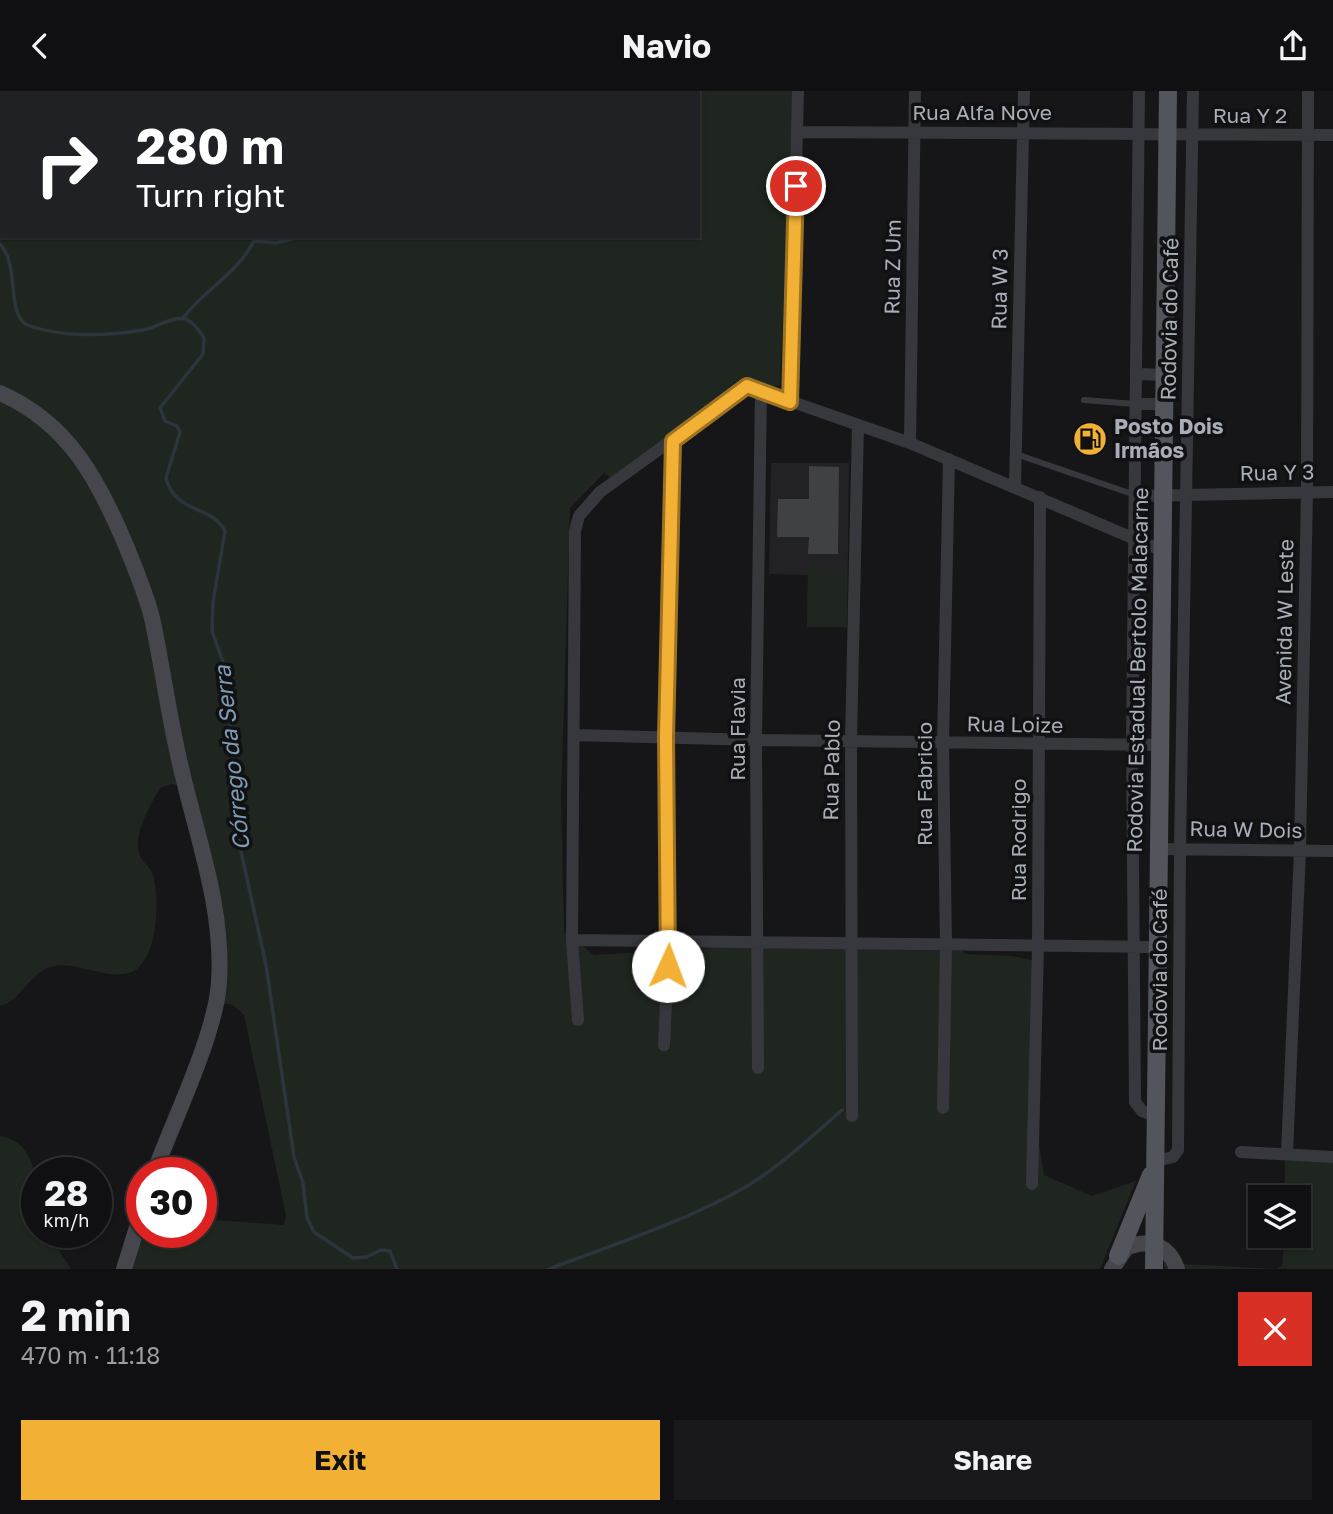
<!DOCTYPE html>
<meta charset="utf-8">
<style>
:root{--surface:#101012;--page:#19191b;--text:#f1f3f6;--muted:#9c9d9f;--line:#303032;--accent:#f2b134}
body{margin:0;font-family:"Golos Text",sans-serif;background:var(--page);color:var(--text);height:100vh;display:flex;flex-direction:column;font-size:26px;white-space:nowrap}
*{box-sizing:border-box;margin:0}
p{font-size:23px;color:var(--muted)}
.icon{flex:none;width:38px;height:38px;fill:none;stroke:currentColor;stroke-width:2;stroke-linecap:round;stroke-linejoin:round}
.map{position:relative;height:1178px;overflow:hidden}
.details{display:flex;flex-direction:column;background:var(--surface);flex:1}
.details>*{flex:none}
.banner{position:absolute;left:0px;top:0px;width:700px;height:147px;box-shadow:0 2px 5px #0004,0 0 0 2px var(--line);background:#202124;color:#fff;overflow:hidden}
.buttons{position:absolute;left:1248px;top:1094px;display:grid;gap:14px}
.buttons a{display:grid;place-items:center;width:63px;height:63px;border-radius:0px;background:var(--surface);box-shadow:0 2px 5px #0004,0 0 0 2px var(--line);font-size:35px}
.speed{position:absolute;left:21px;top:1066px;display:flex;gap:14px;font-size:35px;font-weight:700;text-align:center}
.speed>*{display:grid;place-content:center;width:91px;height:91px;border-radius:50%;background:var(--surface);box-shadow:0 2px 5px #0004,0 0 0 2px var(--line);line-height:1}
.speed small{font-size:18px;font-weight:400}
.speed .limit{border:10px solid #d22;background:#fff;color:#111}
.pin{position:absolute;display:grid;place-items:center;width:60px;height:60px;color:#fff;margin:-30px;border:4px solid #fff;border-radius:50%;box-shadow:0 2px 7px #0007}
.me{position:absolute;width:77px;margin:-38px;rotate:2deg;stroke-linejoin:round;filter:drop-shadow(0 0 5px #0008)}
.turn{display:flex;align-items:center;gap:24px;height:147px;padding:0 21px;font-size:32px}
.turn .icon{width:91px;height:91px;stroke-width:2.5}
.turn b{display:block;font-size:49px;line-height:60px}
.round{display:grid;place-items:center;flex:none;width:74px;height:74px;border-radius:0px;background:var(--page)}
.overview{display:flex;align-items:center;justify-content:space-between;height:119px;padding:0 21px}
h1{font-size:42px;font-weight:700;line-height:52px}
.primary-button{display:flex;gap:14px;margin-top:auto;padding:14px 21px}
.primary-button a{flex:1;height:80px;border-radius:0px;background:var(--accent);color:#111;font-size:28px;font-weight:700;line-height:80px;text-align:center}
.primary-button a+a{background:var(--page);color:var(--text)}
header{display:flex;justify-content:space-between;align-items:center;height:91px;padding:0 21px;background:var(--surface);font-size:32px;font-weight:700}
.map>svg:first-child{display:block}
</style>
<header><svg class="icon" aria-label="back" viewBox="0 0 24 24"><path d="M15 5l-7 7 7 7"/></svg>Navio<svg class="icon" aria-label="share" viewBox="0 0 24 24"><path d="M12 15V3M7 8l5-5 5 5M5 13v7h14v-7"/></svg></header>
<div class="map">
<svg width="1333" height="1178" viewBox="0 0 1333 1178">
<rect width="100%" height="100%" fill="#161618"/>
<!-- built -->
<path fill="#222225" d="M 771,372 L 849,372 L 847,536 L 807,536 L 808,484 L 769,483 Z"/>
<!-- green -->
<path fill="#1e261f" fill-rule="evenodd" d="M 0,0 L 793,0 L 780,295 L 750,295 L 738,290 L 716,321 L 612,388 L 604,382 L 570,417 L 561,707 L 564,841 L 594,864 L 731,856 L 962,860 L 966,863 L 1012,865 L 1036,870 L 1037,1039 L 1044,1084 L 1092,1105 L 1136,1090 L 1100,1178 L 126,1178 L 142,1141 L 201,1141 L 201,1128 L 284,1134 L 286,1125 L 244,924 C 235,914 229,910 216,915 L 223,876 L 181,695 L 171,693 L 160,697 C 151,713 133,743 139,762 C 141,771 151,776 153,784 C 160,808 158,874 129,882 C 103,889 75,868 50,876 C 29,883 21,910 0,915 ZM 2,2 L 698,2 L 698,145 L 2,145 Z
M 808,479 L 847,479 L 847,536 L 807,536 Z
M 0,1045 C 43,1052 37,1107 37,1141 L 47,1141 L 71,1178 L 0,1178 Z
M 1289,1064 L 1333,1069 L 1333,1178 L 1164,1178 L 1164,1172 L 1276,1178 L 1282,1175 L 1285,1145 L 1298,1144 L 1298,1106 L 1285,1106 L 1285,1070 Z"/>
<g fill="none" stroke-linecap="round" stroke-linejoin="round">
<!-- stream -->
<path stroke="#2c353c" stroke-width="3.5" d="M 575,2 L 575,0
M 0,153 C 20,175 6,216 25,233 C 59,247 108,245 143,239 C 156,237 172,225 185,228 C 194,231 199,240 204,247 L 203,263 L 160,317 L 165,330 L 177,335 L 180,341 L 166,387 C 175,423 212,414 225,440 L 213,511 L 212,540 L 228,585 L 226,610 L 232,642 L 238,747 L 266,874 L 294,1066 L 303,1092 L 307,1127 L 314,1141 L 353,1167 L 367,1166 L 381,1159 L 390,1160 L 397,1178
M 183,227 C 205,198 235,185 254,150 L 276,152 L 302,145
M 549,1178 C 613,1154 677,1133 737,1101 C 775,1080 809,1048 842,1019"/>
</g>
<!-- building -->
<path fill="#404145" d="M 809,375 L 839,376 L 838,463 L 808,463 L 809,446 L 777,446 L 778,408 L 809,408 Z"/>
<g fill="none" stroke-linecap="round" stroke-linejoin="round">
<!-- lane -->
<path stroke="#37383d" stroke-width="6" d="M 1084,309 L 1135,313
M 1016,363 L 1135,404"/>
<!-- street -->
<path stroke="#37383d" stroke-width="12" d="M 1139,0 L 1132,654 L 1135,1011 L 1142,1020 L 1156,1025
M 797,41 L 1333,44
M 1137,283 L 1165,284
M 790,311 L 798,0
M 1137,313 L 1164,313
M 910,352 L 915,0
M 1015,396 L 1024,0
M 1137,405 L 1333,401
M 574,644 L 756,649 L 1161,654
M 1159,758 L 1333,760
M 572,849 L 1158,856
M 578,929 L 572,849 L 575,440 L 579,425 L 600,401 L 747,295 L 910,352 L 1163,460
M 664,954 L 669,848 L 666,646 L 673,350
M 758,977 L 756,649 L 761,299
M 943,1017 L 946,854 L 943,652 L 949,368
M 852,1025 L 851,649 L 858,334
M 1241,1061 L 1333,1066
M 1287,1062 L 1300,759 L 1307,401 L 1308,0
M 1155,1070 L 1173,1066 L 1178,1059 L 1180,757 L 1193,0
M 1032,1093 L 1038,855 L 1040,406"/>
<!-- secondary -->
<path stroke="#45474d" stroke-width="16" d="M 0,302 C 69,332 99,390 127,457 C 136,480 146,503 152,527 C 162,573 168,621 179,668 C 195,742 224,814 219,891 C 216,943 173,1030 154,1082
M 124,1178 L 142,1120
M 1112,1178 L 1126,1157 C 1148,1147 1169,1154 1177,1178"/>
<!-- primary -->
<path stroke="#53555c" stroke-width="18" d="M 1118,1165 L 1151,1084
M 1154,1178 L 1168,0"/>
</g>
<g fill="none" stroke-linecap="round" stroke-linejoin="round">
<!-- route casing -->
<g stroke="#9d7322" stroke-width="18">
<path id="route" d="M 668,875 L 666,646 L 673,350 L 747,295 L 790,311 L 796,95"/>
</g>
<!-- route -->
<use href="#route" stroke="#f2b134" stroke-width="12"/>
</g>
<!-- icons -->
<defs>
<g id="fuel-disc" transform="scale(1.75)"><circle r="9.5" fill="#f2b134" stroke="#111113"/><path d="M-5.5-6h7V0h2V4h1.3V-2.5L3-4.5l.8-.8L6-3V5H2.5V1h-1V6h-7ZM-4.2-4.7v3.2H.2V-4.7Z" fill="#111"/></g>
</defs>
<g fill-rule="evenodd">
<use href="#fuel-disc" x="1090" y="348"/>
</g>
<g text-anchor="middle" stroke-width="7" stroke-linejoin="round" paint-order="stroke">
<!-- street labels -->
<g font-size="21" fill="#a8adb8" stroke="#111113">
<text x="982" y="29">Rua Alfa Nove</text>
<text x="1250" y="32">Rua Y 2</text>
<text transform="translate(893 176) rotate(-89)" y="7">Rua Z Um</text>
<text transform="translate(1000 198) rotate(-89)" y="7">Rua W 3</text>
<text transform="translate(1170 228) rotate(-89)" y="7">Rodovia do Café</text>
<text transform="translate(1277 382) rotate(-1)" y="7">Rua Y 3</text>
<text transform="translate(1285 531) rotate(-89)" y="7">Avenida W Leste</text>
<text transform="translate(1138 579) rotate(-89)" y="7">Rodovia Estadual Bertolo Malacarne</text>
<text transform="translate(1015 634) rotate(1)" y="7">Rua Loize</text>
<text transform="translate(738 638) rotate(-90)" y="7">Rua Flavia</text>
<text transform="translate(832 679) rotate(-89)" y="7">Rua Pablo</text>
<text transform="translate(925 693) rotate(-90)" y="7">Rua Fabricio</text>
<text transform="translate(1246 739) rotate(1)" y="7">Rua W Dois</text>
<text transform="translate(1019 749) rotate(-90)" y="7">Rua Rodrigo</text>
<text transform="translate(1160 879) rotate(-90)" y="7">Rodovia do Café</text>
</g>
<!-- poi labels -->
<g font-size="21" font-weight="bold" fill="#a8adb8" stroke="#111113" text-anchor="start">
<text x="1114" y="343">Posto Dois<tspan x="1114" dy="24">Irmãos</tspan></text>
</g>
<!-- water labels -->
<g font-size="23" font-style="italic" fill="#7f9bb3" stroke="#111113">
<text transform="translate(232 667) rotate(-96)" y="8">Córrego da Serra</text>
</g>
</g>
</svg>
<div class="buttons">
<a><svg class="icon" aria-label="layers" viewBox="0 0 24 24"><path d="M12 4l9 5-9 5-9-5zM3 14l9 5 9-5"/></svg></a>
</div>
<div class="speed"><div>28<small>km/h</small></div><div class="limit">30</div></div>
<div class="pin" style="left:796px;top:95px;background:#d93025"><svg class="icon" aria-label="arrive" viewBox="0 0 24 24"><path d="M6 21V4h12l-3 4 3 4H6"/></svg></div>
<svg class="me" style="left:668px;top:875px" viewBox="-20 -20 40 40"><circle r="19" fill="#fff"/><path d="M0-13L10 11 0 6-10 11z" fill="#f2b134"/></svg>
<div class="banner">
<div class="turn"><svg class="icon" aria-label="right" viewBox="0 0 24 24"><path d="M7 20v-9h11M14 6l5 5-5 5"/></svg><div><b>280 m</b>Turn right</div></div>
</div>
</div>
<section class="details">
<div class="overview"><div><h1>2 min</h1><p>470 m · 11:18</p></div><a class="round" style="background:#d93025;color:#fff"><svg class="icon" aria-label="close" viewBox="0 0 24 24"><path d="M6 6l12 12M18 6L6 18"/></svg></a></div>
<div class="primary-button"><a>Exit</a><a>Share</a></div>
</section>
